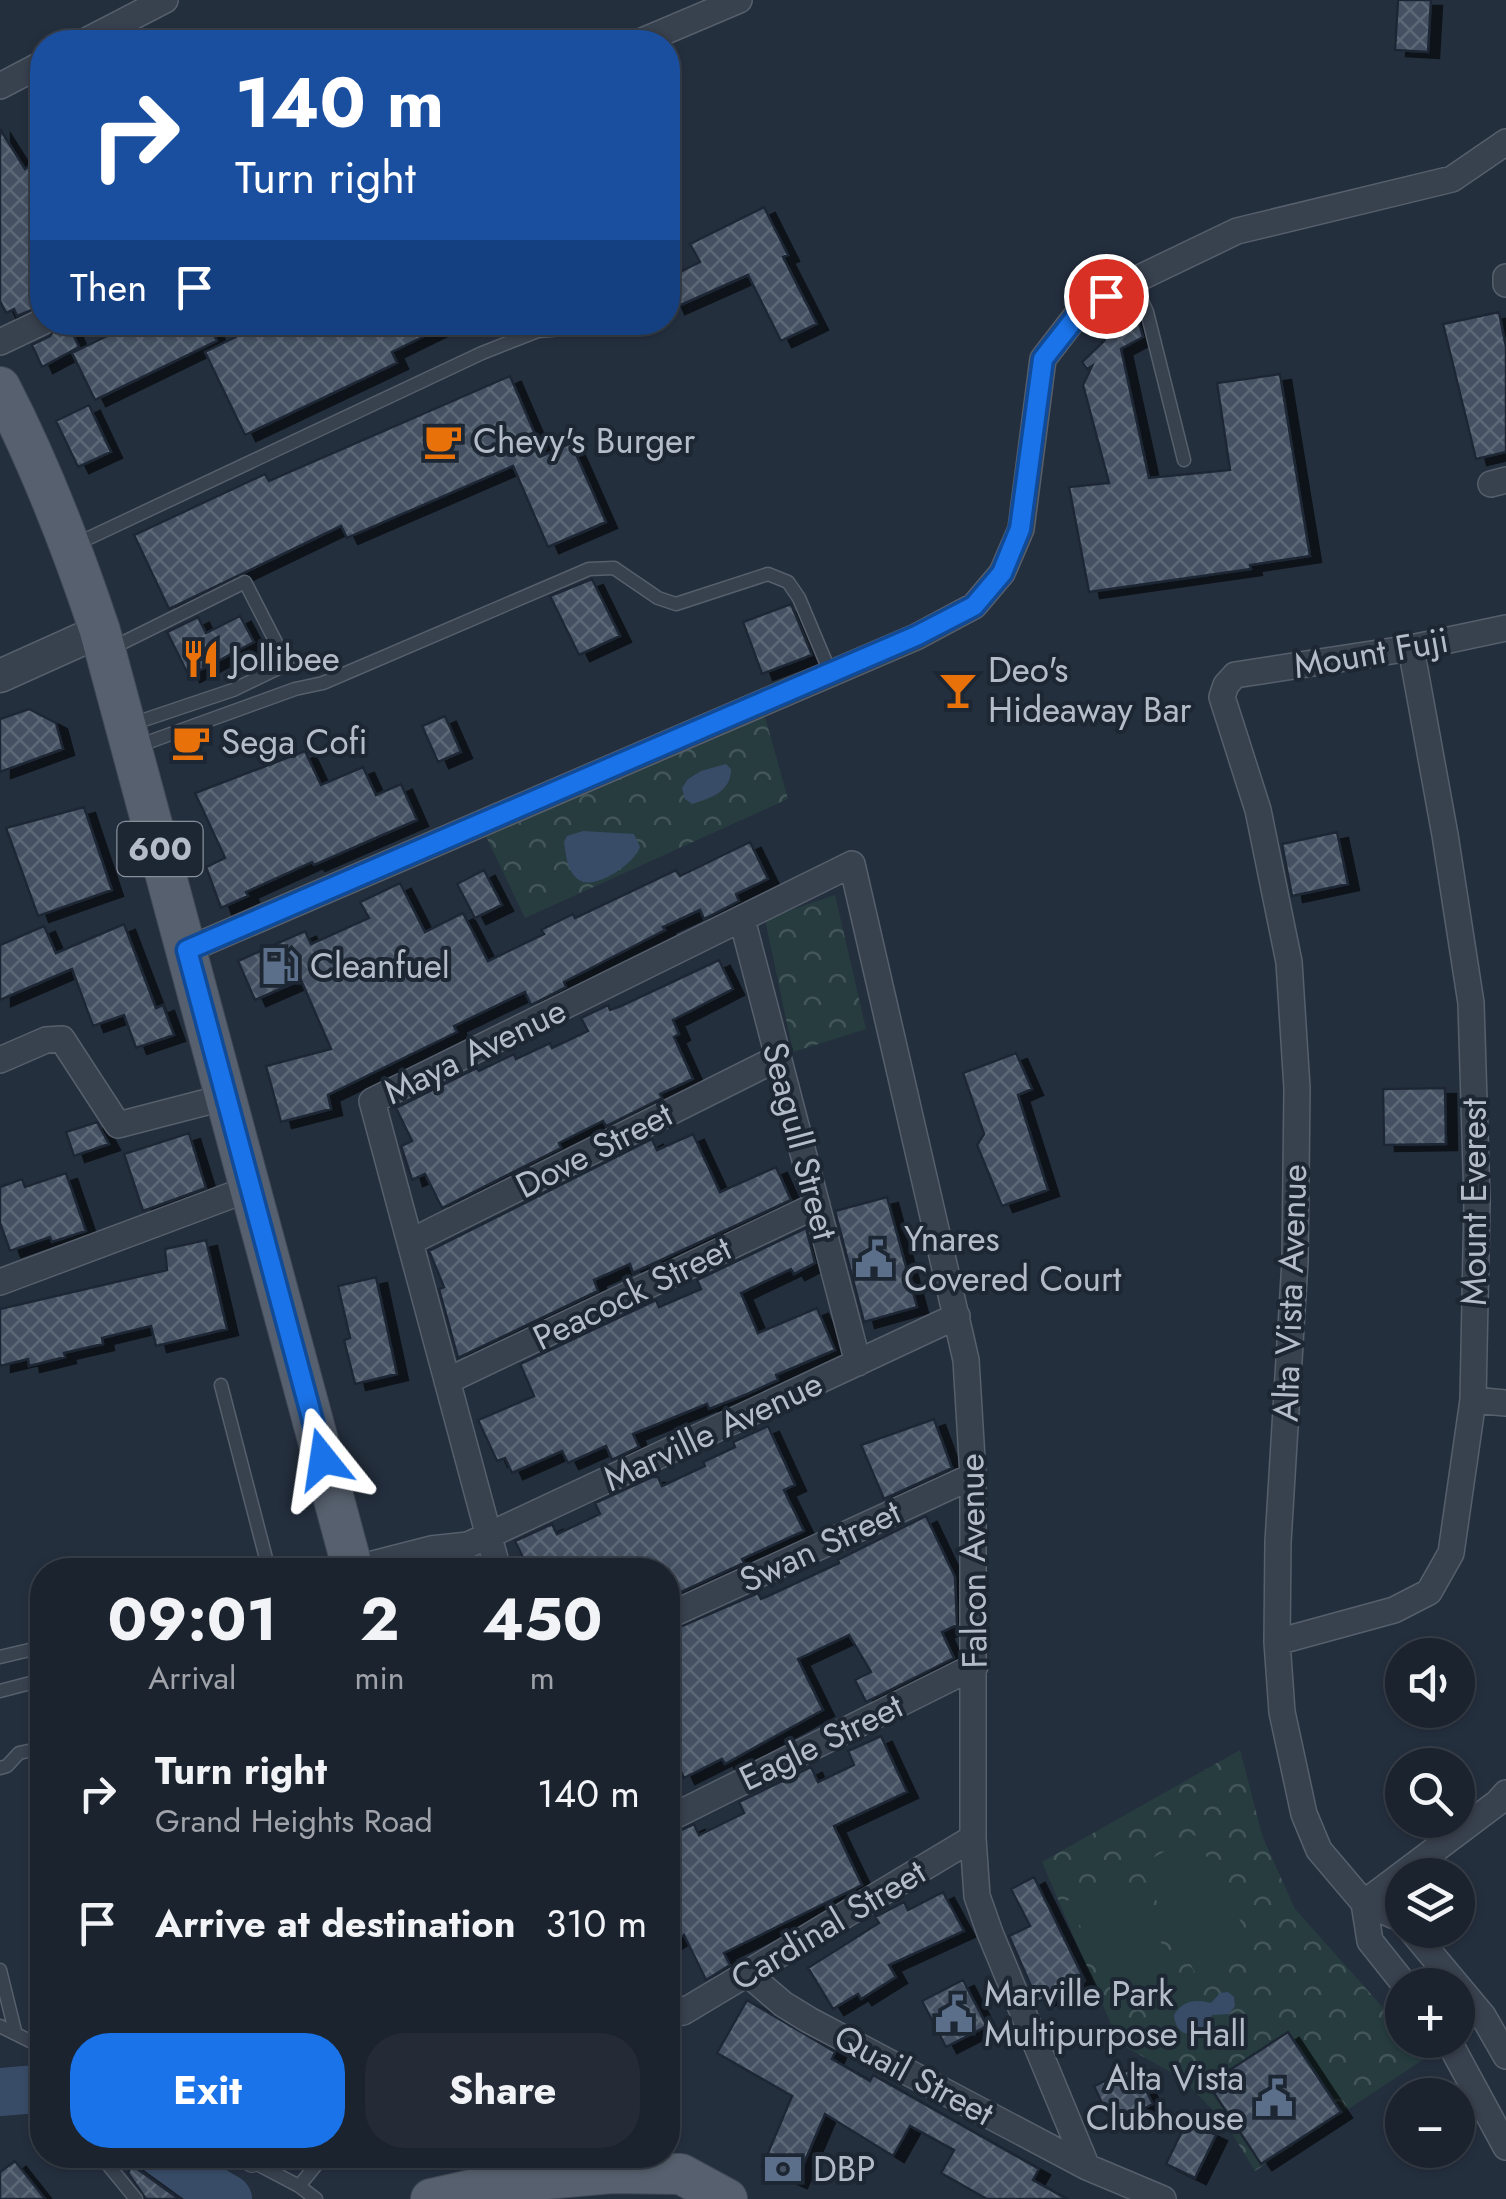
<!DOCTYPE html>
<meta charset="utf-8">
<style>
:root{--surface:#1b232e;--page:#242b36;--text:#f1f3f6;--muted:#a0a4aa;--line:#39404a;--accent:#1a73e8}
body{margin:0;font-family:Jost,sans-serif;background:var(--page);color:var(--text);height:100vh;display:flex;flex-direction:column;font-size:38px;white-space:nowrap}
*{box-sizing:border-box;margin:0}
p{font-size:32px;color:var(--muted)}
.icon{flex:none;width:55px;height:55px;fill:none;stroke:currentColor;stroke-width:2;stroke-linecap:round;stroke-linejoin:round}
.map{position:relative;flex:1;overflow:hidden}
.sheet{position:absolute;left:30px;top:1558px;width:650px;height:610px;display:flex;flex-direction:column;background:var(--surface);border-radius:40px;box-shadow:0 2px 8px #0004,0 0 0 2px var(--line)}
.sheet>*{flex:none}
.hud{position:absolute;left:30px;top:30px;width:650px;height:305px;border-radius:40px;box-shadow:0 2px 8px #0004,0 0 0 2px var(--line);background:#1a4fa0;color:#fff;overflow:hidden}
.tools{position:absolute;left:1385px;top:1638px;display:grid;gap:20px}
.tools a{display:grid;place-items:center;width:90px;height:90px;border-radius:50%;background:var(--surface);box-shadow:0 2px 8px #0004,0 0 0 2px var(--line);font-size:50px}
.pin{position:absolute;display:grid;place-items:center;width:85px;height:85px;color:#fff;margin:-42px;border:5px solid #fff;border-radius:50%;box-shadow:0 2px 10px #0007}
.me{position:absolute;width:110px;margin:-55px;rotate:345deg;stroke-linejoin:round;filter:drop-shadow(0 0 8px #0008)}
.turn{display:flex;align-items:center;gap:35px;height:210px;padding:0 40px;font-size:45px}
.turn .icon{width:130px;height:130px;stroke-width:2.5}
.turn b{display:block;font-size:70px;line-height:85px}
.then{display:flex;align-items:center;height:95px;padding:0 40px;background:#0003;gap:20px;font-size:38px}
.eta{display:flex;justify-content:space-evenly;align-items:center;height:170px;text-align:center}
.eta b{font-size:60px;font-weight:700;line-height:70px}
.cta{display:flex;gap:20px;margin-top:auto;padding:20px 40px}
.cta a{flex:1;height:115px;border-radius:40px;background:var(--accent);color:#fff;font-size:40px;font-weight:700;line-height:115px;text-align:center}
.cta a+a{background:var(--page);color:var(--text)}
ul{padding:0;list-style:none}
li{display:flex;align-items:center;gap:30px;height:130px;padding:0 40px}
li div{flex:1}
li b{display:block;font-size:38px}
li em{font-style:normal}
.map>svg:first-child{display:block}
</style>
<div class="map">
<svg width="1506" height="2199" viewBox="0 0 1506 2199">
<defs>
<pattern id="park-crowns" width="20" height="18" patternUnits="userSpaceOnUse" patternTransform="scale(2.5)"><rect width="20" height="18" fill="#263c3f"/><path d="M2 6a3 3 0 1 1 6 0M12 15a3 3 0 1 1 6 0" fill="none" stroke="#435659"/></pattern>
<pattern id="building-cross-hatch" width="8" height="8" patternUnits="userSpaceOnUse" patternTransform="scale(2.5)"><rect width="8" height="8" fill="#455162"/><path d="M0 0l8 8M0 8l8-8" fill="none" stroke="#5d6877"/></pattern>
<filter id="shadow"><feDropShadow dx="11" dy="6" stdDeviation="0" flood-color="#0009"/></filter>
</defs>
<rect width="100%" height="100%" fill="#242f3e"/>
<!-- park -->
<path fill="url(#park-crowns)" d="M 763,710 L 788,799 L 525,918 L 485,834 Z
M 835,895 L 866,1029 L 793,1052 L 765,919 Z
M 1240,1750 L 1263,1838 L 1295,1909 L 1402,2029 L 1402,2040 L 1412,2040 L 1427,2057 L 1255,2171 L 1225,2122 L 1181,2078 L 1119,2043 L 1042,1862 Z"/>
<!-- pitch -->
<path fill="#263c3f" d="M 1195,1835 L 1254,1947 L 1197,1976 L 1138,1866 Z
M 1123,1871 L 1183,1984 L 1127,2013 L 1067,1901 Z"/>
<!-- water -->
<path fill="#394c67" d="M 726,764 L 731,769 C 731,792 711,798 692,804 L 685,799 L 682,788 L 688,779 L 701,771 Z
M 583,831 L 634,834 L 640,847 C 635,863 595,891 579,880 C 567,872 566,855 564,842 L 567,836 Z
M 1228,1992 L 1234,1997 L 1235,2006 L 1229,2014 L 1212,2015 L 1207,2028 L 1198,2035 C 1183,2036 1175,2029 1174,2015 C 1183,2000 1195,1999 1211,2003 L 1220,1993 Z"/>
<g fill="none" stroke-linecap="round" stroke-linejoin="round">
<!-- river -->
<path stroke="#394c67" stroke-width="48" d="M 0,2092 L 37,2089 L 42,2092
M 154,2155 L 228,2199"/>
</g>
<!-- building -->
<path fill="url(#building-cross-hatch)" stroke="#1f2835" stroke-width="2.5" filter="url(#shadow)" d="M 1398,0 L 1431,0 L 1428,52 L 1395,50 Z
M 0,129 L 25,169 L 31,165 L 42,183 L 42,242 L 34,248 L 42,263 L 42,306 L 17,316 L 14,309 L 6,313 L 0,301 Z
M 764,207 L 788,255 L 783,257 L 817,324 L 781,341 L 748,275 L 674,308 L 668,294 L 668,278 L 700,262 L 690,244 Z
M 1499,312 L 1506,347 L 1506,452 L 1476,459 L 1443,324 Z
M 1132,315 L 1139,323 L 1143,337 L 1121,349 L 1149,478 L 1230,470 L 1217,383 L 1280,374 L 1310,556 L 1250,565 L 1251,569 L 1089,592 L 1069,487 L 1109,483 L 1083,385 L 1092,366 L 1087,369 L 1082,362 L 1104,341 L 1115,319 L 1117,329 Z
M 58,322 L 67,322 L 79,347 L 42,367 L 32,345 L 50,336 Z
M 136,322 L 208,322 L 217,341 L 95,400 L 72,353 Z
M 266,322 L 453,322 L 392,352 L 397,363 L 245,435 L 205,352 Z
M 510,376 L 544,455 L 571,443 L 606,522 L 548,547 L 513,466 L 347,538 L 341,526 L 169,609 L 134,535 L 265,474 L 269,481 Z
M 89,405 L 111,452 L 78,467 L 56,421 Z
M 592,579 L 620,636 L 579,655 L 550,596 Z
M 791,604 L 812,655 L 762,674 L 743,622 Z
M 240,616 L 254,642 L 189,676 L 167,632 L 198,617 L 206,633 Z
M 29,709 L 56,723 L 63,749 L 0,772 L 0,719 Z
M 445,716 L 461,752 L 438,762 L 422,726 Z
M 305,751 L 321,785 L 363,767 L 376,795 L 401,784 L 417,820 L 314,865 L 312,862 L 246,892 L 248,896 L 221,908 L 206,867 L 225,858 L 195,793 Z
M 84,807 L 112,890 L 38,916 L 6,828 Z
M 1337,832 L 1348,884 L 1292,896 L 1282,844 Z
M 750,842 L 768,879 L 736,894 L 739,901 L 704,919 L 700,910 L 663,927 L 665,930 L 564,982 L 566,987 L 531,1005 L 525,992 L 454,1026 L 457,1032 L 328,1095 L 331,1109 L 281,1122 L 266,1066 L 331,1049 L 301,980 L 255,1000 L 238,961 L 305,931 L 311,944 L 369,918 L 360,902 L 400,883 L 425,932 L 463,913 L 488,961 L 544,934 L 541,930 L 573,914 L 575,918 L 676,870 L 680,876 Z
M 484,870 L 502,905 L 475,918 L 457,884 Z
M 124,924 L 156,1008 L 163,1005 L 174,1035 L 136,1048 L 124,1015 L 93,1026 L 72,969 L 0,1000 L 0,945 L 44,926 L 56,953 Z
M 719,960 L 733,989 L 673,1020 L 679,1034 L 674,1037 L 693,1079 L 660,1094 L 662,1098 L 606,1126 L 603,1121 L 559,1143 L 561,1148 L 442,1208 L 425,1174 L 412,1180 L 401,1146 L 412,1141 L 396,1108 L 477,1068 L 479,1071 L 514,1054 L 516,1059 L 550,1043 L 552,1048 L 588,1031 L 581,1018 L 608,1005 L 610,1010 L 621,1006 Z
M 1016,1053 L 1032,1089 L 1018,1095 L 1048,1190 L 1002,1206 L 977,1145 L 984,1134 L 963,1073 Z
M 1445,1088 L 1446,1144 L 1384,1145 L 1383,1089 Z
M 97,1122 L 109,1144 L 74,1156 L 66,1132 Z
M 189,1133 L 206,1188 L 143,1211 L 124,1154 Z
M 693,1134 L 720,1192 L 776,1167 L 791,1200 L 633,1273 L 630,1264 L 594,1280 L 598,1291 L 458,1358 L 439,1289 L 444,1287 L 429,1251 L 652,1139 L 657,1150 Z
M 66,1173 L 86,1231 L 52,1242 L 50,1237 L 10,1251 L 0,1223 L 0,1187 L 22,1179 L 25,1187 Z
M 887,1197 L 917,1307 L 864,1322 L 835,1211 Z
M 806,1228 L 815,1263 L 794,1274 L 791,1269 L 741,1293 L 758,1333 L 817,1308 L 835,1350 L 776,1375 L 778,1380 L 745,1395 L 709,1409 L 707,1404 L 633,1434 L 639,1447 L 612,1460 L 606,1446 L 568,1463 L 562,1451 L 512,1473 L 505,1458 L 497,1461 L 478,1420 L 534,1396 L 520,1364 L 656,1300 L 659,1307 L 701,1289 L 697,1280 Z
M 206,1240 L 227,1329 L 156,1346 L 151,1326 L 102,1338 L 103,1344 L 64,1353 L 65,1357 L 29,1366 L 28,1359 L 0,1366 L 0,1309 L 167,1270 L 165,1249 Z
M 376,1277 L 397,1374 L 355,1384 L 344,1340 L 350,1338 L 338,1286 Z
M 934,1419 L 952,1468 L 884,1499 L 861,1445 Z
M 768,1426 L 795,1485 L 784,1490 L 804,1531 L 742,1559 L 744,1563 L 668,1598 L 668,1570 L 529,1570 L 515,1541 L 552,1524 L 557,1534 L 600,1514 L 595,1503 L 652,1477 L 658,1477 L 662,1486 L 705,1466 L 703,1462 L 735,1447 L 733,1442 Z
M 926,1516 L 955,1577 L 957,1625 L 942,1632 L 954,1658 L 866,1702 L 855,1680 L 871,1672 L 849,1635 L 798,1659 L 823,1710 L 725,1764 L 722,1759 L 684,1778 L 668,1744 L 668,1632 L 758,1593 L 761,1599 L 768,1596 L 839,1563 L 838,1560 Z
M 881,1736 L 907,1792 L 834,1826 L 862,1885 L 724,1953 L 730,1965 L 706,1980 L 684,1935 L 668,1944 L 668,1836 L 694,1824 L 699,1835 L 744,1813 L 739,1802 L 811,1767 L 818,1782 L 854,1765 L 848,1751 Z
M 1034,1877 L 1085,1981 L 1038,2002 L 1009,1936 L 1030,1926 L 1011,1889 Z
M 943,1892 L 964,1931 L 889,1965 L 896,1977 L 861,1999 L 858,1994 L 833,2009 L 808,1968 L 879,1923 L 875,1917 L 904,1902 L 908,1910 Z
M 963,1980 L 987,2026 L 946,2047 L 922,2001 Z
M 747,2000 L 835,2052 L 832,2059 L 870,2081 L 873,2075 L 1039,2169 L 1033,2180 L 1067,2199 L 987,2199 L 941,2173 L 954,2150 L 910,2126 L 893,2156 L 825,2114 L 796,2182 L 762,2167 L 792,2096 L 717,2053 Z
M 1288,2032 L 1341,2112 L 1261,2164 L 1208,2084 Z
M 1134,2067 L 1153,2104 L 1112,2124 L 1094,2086 Z
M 1187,2121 L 1216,2135 L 1195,2178 L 1166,2164 Z
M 15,2161 L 45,2199 L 0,2199 L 0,2172 Z
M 132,2165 L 179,2199 L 146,2199 L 128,2173 Z"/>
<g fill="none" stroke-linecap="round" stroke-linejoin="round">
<!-- service casing -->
<g stroke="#565f6c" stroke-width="15">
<path id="service" d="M 1133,281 L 1147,312 L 1184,460
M 74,545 L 482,353 L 538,331 L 599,326
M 112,648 L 245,582 L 287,664 L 233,690 L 129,725
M 135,747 L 295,689 L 323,683 L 589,569 L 614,568 L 658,598 L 676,604 L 768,574 L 788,582 L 799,598 L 830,672
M 221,1385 L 269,1570
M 0,1657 L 42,1647
M 0,1691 L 42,1680
M 0,1768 L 7,1766 L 19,1753 L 42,1748
M 0,1970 L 15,2031
M 0,2026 L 42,2047
M 100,2155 L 136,2199
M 240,2155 L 299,2186 L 316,2199
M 299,2186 L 321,2159 L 333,2155"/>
</g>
<!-- pedestrian casing -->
<g stroke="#565f6c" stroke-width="22">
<path id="pedestrian" d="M 252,2162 L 256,2155"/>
</g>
<!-- minor casing -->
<g stroke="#565f6c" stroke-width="28">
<path id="minor" d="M 84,42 L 165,0
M 640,42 L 739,0
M 0,86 L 42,64
M 1506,277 L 1506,284
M 0,342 L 42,322
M 1491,484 L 1506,480
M 742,919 L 858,1363
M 187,950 L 916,637 L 974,606 L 1002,573 L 1021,529 L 1043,359 L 1080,311 L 1133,281 L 1237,231 L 1452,179 L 1506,142
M 0,1060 L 46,1040 L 62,1039 L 118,1125 L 226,1097
M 410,1242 L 778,1058
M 0,1282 L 251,1188
M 447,1381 L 817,1205
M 1473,1400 L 1506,1403
M 353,1569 L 431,1549 L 468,1545
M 433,1570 L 468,1545 L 957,1316
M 498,1570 L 372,1101 L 852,864 L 966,1360 L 973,1476 L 973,1838 L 977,1896 L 990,1933 L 1087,2167
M 668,1616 L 973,1476
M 1277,1642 L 1394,1610 L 1429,1592 L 1451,1553 L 1473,1400 L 1477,1201 L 1471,1003 L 1445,835 L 1411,648
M 668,1819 L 975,1666
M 1364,1903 L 1497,1803 L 1506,1793
M 1364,1903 L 1370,1941 L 1405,1985
M 1402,1919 L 1364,1903 L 1319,1850 L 1304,1814 L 1282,1712 L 1277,1642 L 1278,1542 L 1295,1261 L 1297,1088 L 1289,962 L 1258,810 L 1222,697 L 1226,685 L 1235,675 L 1411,648 L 1506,628
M 1411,1930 L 1483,2016 L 1506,2056
M 748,1974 L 783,2004 L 809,2020 L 1087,2167 L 1163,2199
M 668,2003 L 683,2012 L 973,1838
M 1448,2040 L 1506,2147"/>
</g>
<!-- tertiary casing -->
<g stroke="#565f6c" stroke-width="35">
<path id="tertiary" d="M 0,676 L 100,631"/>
</g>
<!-- primary casing -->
<g stroke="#414a57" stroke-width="42">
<path id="primary" d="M 0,387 C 41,466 72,547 100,631 L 353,1570
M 431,2199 L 502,2183 L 612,2173 L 681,2174 L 727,2199"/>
</g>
<!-- service -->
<use href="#service" stroke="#38414e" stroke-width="12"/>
<!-- pedestrian -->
<use href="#pedestrian" stroke="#38414e" stroke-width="20"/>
<!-- minor -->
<use href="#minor" stroke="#38414e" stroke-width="25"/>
<!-- tertiary -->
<use href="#tertiary" stroke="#38414e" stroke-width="32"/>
<!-- primary -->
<use href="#primary" stroke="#56606e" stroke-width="40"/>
</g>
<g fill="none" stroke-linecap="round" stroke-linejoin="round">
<!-- route casing -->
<g stroke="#114b97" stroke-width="25">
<path id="route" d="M 323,1459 L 187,950 L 916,636 L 974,606 L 1002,573 L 1020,529 L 1043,359 L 1080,312 L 1106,296"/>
</g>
<!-- route -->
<use href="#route" stroke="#1a73e8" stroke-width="18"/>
</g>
<!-- icons -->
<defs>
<g id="cafe-bare" transform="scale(3)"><path d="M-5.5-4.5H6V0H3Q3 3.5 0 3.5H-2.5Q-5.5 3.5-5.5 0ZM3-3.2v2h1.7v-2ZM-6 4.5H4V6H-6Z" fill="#e8710a" stroke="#1d2633" stroke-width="2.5" paint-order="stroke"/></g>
<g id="restaurant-bare" transform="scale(3)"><path d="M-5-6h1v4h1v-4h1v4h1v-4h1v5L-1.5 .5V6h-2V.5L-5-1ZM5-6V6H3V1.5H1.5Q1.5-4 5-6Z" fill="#e8710a" stroke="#1d2633" stroke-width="2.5" paint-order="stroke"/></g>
<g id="bar-bare" transform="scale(3)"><path d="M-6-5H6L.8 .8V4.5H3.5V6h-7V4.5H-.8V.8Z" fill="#e8710a" stroke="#1d2633" stroke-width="2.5" paint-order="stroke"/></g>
<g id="fuel-bare" transform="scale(3)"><path d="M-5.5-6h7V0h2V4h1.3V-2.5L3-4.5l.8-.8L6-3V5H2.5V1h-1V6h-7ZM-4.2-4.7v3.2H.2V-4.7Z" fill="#5c6f8a" stroke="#1d2633" stroke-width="2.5" paint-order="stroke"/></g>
<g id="civic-bare" transform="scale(3)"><path d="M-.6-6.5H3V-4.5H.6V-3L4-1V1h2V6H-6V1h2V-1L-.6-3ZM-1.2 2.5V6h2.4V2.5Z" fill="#5c6f8a" stroke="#1d2633" stroke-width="2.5" paint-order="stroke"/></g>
<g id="bank-bare" transform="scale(3)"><path d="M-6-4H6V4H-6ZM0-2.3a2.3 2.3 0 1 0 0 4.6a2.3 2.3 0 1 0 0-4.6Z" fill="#5c6f8a" stroke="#1d2633" stroke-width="2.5" paint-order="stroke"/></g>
</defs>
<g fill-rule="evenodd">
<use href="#cafe-bare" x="443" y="441"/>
<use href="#restaurant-bare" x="201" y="659"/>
<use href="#bar-bare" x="958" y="690"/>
<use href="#cafe-bare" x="191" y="742"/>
<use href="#fuel-bare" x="280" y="966"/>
<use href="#civic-bare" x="874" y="1259"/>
<use href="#civic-bare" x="954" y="2014"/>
<use href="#civic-bare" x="1274" y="2098"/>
<use href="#bank-bare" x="783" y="2169"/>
</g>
<g text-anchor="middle" stroke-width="8" stroke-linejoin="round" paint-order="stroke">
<!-- shield labels -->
<rect fill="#1d2633" stroke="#878f9c" stroke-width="2.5" x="117.5" y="822" width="85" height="54" rx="8"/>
<g font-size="32" font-weight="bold" fill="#b4bcc9">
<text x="160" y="860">600</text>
</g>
<!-- poi labels -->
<g font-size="35" fill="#b4bcc9" stroke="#1d2633" text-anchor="start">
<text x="473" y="453">Chevy's Burger</text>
<text x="231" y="671">Jollibee</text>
<text x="988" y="682">Deo's<tspan x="988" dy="40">Hideaway Bar</tspan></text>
<text x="221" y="754">Sega Cofi</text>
<text x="310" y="978">Cleanfuel</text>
<text x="904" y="1251">Ynares<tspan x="904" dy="40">Covered Court</tspan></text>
<text x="984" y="2006">Marville Park<tspan x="984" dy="40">Multipurpose Hall</tspan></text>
<text x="1244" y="2090" text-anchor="end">Alta Vista<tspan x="1244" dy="40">Clubhouse</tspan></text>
<text x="813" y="2181">DBP</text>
</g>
<!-- street labels -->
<g font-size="35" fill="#b4bcc9" stroke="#1d2633">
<text transform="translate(1371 653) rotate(-10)" y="12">Mount Fuji</text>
<text transform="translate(475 1051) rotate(-26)" y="12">Maya Avenue</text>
<text transform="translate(800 1141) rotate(75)" y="12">Seagull Street</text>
<text transform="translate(594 1150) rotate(-27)" y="12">Dove Street</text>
<text transform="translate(1474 1202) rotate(-90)" y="12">Mount Everest</text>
<text transform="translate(632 1293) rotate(-26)" y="12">Peacock Street</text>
<text transform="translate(1290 1293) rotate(-88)" y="12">Alta Vista Avenue</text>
<text transform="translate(713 1431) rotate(-25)" y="12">Marville Avenue</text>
<text transform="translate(820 1546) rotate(-25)" y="12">Swan Street</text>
<text transform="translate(973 1561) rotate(-91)" y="12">Falcon Avenue</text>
<text transform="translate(821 1742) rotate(-26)" y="12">Eagle Street</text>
<text transform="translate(828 1925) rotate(-31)" y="12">Cardinal Street</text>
<text transform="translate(914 2075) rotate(28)" y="12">Quail Street</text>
</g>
</g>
</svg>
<div class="tools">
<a><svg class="icon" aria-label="sound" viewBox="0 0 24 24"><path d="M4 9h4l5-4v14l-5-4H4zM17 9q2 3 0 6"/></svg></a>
<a><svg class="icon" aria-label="search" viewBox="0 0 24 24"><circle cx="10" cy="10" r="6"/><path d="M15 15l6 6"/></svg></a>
<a><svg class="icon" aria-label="layers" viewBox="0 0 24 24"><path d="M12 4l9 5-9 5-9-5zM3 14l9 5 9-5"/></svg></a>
<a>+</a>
<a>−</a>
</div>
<div class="pin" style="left:1106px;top:296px;background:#d93025"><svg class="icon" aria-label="arrive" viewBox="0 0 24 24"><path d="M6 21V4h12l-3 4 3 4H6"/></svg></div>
<svg class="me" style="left:323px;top:1459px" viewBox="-20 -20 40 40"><path d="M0-17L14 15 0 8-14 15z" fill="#1a73e8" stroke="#fff" stroke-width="4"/></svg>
<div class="hud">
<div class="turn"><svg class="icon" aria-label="right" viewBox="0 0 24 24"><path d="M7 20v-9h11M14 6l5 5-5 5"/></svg><div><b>140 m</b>Turn right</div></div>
<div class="then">Then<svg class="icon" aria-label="arrive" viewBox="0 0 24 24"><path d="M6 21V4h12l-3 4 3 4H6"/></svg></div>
</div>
<section class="sheet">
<div class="eta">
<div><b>09:01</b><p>Arrival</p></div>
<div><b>2</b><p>min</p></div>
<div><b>450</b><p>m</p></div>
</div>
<ul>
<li><svg class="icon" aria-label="right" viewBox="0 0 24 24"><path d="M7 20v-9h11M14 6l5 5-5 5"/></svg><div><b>Turn right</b><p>Grand Heights Road</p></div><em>140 m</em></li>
<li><svg class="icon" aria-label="arrive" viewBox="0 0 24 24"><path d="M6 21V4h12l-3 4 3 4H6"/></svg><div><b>Arrive at destination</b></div><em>310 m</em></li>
</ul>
<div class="cta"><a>Exit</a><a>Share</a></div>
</section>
</div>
